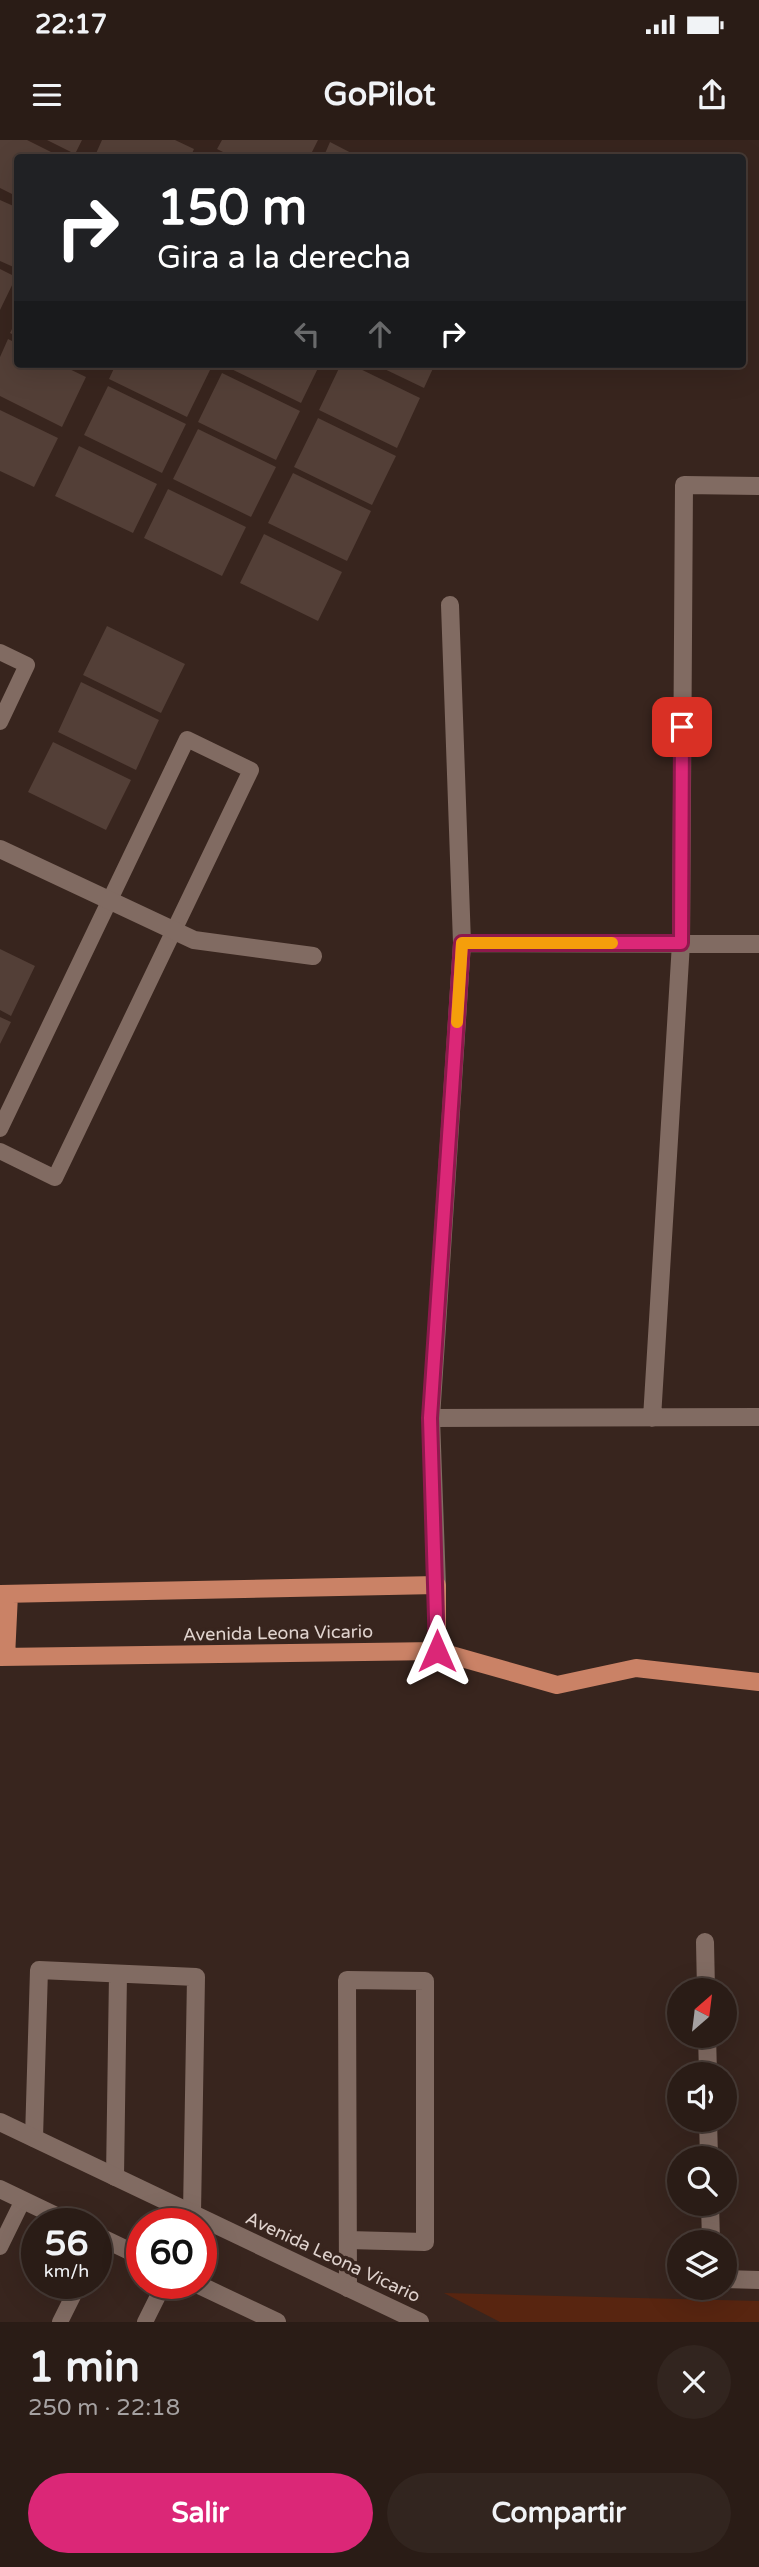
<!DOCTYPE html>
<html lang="es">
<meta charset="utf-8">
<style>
:root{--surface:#2a1c16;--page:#32251f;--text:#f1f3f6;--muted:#a5a1a1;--line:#463a35;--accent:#db2777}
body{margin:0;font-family:"Varela Round",sans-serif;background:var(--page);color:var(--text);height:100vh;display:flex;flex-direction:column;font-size:26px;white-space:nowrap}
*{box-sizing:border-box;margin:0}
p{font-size:23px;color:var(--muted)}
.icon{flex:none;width:38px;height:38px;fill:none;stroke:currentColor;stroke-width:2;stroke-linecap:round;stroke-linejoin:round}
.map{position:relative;height:2182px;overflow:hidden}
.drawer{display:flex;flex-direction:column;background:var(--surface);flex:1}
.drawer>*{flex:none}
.banner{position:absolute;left:14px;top:14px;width:732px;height:214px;border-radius:7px;box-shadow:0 7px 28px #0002,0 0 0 2px var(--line);background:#202124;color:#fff;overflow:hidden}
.needle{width:46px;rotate:28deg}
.buttons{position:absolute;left:667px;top:1838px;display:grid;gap:14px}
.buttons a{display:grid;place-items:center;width:70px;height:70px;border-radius:50%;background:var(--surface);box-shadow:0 7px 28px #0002,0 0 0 2px var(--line);font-size:35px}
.speed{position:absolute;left:21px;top:2068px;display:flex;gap:14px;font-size:35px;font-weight:700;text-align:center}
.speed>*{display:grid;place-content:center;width:91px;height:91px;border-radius:50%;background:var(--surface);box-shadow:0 7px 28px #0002,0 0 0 2px var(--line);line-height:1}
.speed small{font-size:18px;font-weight:400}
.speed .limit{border:10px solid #d22;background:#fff;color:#111}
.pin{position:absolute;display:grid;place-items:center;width:60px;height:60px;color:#fff;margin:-30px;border-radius:14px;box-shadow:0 4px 10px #0006}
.me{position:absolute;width:77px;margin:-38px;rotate:0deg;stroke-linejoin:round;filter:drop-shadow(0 0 5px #0008)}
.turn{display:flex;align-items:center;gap:24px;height:147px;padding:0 28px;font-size:32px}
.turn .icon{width:91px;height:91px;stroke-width:2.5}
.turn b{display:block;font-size:49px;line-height:60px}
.lanes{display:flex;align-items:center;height:66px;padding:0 28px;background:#0003;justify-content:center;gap:35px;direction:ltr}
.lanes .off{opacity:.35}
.round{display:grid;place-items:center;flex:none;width:74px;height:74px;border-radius:37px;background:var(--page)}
.head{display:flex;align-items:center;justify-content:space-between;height:119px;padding:0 28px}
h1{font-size:42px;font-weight:700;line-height:52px}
.button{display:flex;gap:14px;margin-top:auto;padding:14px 28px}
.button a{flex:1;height:80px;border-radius:42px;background:var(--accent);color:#fff;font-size:28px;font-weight:700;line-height:80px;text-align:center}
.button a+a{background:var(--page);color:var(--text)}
.status{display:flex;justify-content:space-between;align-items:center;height:49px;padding:0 35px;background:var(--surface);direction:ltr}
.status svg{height:19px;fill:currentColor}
header{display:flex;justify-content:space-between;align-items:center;height:91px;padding:0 28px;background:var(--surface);font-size:32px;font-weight:700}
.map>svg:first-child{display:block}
</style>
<div class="status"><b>22:17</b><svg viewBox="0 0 49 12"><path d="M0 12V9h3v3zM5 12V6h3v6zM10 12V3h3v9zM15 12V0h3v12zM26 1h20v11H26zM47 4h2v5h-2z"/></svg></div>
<header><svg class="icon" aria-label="menu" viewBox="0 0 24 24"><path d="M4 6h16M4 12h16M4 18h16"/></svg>GoPilot<svg class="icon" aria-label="share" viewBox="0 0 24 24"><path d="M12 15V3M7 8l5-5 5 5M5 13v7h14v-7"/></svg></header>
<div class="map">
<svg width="759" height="2182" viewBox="0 0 759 2182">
<rect width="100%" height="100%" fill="#38251e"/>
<!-- green -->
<path fill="#582510" d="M 444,2153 L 759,2161 L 759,2182 L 500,2182 Z"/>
<!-- building -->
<path fill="#533f37" d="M 0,0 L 27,0 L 63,18 L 18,18 L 18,57 L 0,48 Z
M 47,0 L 82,0 L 75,14 Z
M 102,0 L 175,0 L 194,9 L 190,18 L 94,18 Z
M 222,0 L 318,0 L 309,18 L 235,18 L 217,9 Z
M 330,2 L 361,18 L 323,18 Z
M 0,60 L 18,68 L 18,129 L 0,121 Z
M 0,129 L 16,137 L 0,170 Z
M 18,177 L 18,197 L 10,193 Z
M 8,199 L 18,204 L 18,224 L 59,224 L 86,237 L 62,287 L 0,256 L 0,217 Z
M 116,224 L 204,224 L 211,228 L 187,277 L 109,239 Z
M 221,224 L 320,224 L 301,263 Z
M 341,224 L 350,224 L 420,258 L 397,308 L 319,270 Z
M 374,224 L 435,224 L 424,248 Z
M 222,233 L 300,271 L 276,320 L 198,282 Z
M 108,246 L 186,284 L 162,333 L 84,295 Z
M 0,270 L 58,298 L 34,347 L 0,331 Z
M 318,278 L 396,316 L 372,365 L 294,327 Z
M 198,289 L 276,327 L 251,377 L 173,339 Z
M 79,306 L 157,344 L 133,393 L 55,356 Z
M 293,333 L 371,371 L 347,421 L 268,383 Z
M 168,349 L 246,387 L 222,436 L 144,398 Z
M 264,394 L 342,432 L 318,481 L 240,443 Z
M 107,486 L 185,524 L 161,573 L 83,535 Z
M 81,542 L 159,580 L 136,630 L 58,592 Z
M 53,602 L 131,640 L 106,690 L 28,652 Z
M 0,809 L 35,826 L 11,876 L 0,870 Z
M 0,877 L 11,882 L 0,904 Z"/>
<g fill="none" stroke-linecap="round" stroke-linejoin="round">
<!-- lane -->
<path stroke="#816b62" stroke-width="16" d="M 0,512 L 27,525 L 0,582
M 0,989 L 187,599 L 251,630 L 55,1038 L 0,1011
M 0,2107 L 23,2060
M 60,2182 L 79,2144
M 145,2182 L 164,2144"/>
<!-- street -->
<path stroke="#816b62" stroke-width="18" d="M 0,709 L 194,800 L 313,816
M 462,803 L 759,804
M 431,1278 L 759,1277
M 652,1278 L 681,803 L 684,345 L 759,346
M 437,1445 L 431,1278 L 462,803 L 450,465
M 705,1802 L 706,1850
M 707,1895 L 708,1934
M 708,1979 L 709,2018
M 34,1998 L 39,1830 L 196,1837 L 192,2073
M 115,2037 L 118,1834
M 710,2063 L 711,2102
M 348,2100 L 425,2102 L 425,1841 L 347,1840 L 348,2148
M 724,2139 L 759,2140"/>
<!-- secondary -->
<path stroke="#816b62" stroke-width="18" d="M 0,1982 L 420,2182
M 0,2049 L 73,2084
M 96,2095 L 142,2117
M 197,2144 L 277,2182"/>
<!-- primary -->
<path stroke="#ca8266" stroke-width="18" d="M 0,1454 L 437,1445 L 437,1511
M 0,1517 L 437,1511 L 557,1545 L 636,1528 L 759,1542
M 6,1517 L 9,1454"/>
</g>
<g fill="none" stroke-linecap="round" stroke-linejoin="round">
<!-- route casing -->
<g stroke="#8e194d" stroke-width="18">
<path id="route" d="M 437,1511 L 430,1278 L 462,803 L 681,803 L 682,587"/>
</g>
<!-- route -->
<use href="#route" stroke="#db2777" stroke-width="12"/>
<!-- slow -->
<path stroke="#f59e0b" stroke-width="12" d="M 457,882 L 462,803 L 612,803"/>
</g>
<g text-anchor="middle" stroke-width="7" stroke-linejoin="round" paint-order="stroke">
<!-- street labels -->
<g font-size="18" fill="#e0d3ce" stroke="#38251e">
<text transform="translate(278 1493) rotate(-1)" y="6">Avenida Leona Vicario</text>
<text transform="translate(333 2117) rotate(25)" y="6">Avenida Leona Vicario</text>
</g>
</g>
</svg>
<div class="buttons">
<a><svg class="needle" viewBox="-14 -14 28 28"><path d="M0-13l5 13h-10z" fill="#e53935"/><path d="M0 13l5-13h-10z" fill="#a5a1a1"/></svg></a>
<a><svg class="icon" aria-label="sound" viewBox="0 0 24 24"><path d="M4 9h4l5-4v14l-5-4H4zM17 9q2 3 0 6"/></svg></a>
<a><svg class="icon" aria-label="search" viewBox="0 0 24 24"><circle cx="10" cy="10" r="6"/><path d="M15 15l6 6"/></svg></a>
<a><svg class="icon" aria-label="layers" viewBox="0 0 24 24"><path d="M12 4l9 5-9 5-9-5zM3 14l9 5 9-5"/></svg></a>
</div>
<div class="speed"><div>56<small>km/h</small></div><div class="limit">60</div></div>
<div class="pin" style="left:682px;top:587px;background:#d93025"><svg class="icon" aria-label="arrive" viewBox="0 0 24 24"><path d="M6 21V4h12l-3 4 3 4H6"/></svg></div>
<svg class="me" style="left:437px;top:1511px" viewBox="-20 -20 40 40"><path d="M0-17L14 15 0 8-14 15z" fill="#db2777" stroke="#fff" stroke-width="4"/></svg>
<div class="banner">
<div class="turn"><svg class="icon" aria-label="right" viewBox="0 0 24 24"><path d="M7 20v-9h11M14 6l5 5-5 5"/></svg><div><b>150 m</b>Gira a la derecha</div></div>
<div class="lanes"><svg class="icon off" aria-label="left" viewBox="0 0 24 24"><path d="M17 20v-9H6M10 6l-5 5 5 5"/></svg><svg class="icon off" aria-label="ahead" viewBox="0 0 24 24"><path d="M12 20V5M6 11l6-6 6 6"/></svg><svg class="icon" aria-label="right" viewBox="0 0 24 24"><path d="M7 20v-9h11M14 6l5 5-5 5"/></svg></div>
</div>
</div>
<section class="drawer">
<div class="head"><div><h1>1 min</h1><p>250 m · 22:18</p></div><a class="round"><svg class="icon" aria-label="close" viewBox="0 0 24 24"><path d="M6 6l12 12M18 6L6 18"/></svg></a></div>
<div class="button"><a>Salir</a><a>Compartir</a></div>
</section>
